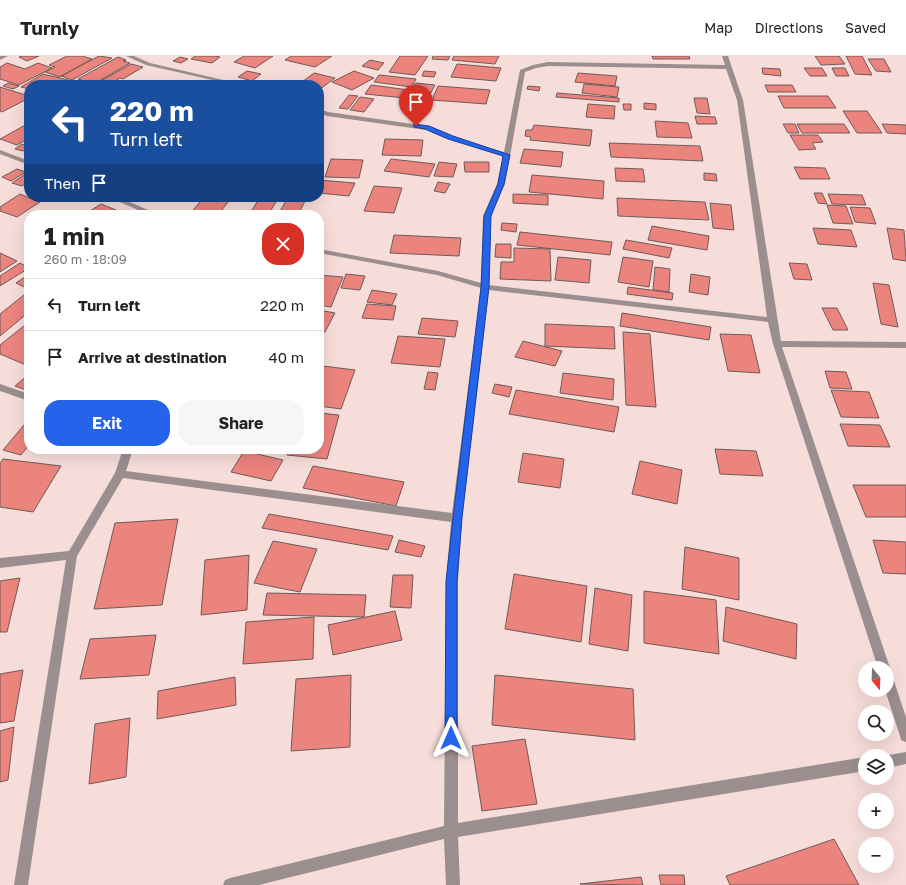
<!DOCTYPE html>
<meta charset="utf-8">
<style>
:root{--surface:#fff;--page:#f6f6f6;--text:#222;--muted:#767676;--line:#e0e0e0;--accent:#2563eb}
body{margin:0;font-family:"Golos Text",sans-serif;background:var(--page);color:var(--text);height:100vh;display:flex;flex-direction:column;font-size:15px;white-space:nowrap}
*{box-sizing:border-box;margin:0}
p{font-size:13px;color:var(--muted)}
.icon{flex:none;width:22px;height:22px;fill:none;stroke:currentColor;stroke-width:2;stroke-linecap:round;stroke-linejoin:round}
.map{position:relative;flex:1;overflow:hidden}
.details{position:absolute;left:24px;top:154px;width:300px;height:244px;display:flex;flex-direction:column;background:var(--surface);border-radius:16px;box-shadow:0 4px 16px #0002}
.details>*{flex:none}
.hud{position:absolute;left:24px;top:24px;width:300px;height:122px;border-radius:16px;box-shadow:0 4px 16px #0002;background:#1a4fa0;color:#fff;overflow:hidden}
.needle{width:26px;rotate:161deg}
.fabs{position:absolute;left:858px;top:605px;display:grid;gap:8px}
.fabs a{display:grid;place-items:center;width:36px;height:36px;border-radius:50%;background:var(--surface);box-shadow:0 4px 16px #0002;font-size:20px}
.pin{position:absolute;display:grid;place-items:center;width:34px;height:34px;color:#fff;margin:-41px -17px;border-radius:50% 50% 50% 0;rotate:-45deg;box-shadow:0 0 4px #0007}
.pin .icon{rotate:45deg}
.me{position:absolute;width:44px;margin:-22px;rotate:0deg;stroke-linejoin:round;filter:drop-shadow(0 0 3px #0008)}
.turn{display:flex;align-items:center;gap:14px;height:84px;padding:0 20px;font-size:18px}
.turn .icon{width:52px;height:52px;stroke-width:2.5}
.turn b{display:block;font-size:28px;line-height:34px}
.then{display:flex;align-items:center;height:38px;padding:0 20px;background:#0003;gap:8px;font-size:15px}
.round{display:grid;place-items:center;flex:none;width:42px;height:42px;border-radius:16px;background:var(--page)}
.headline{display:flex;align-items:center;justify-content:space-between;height:68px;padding:0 20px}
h1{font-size:24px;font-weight:700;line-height:30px}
.button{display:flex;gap:8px;margin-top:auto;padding:8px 20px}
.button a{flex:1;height:46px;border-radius:16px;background:var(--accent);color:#fff;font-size:16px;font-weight:700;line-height:46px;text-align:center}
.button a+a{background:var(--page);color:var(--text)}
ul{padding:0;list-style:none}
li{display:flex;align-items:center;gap:12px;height:52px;padding:0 20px;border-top:1px solid var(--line)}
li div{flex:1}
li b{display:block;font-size:15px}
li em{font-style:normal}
header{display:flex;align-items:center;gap:24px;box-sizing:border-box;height:56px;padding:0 20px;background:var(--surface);border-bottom:1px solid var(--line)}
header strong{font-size:19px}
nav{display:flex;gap:22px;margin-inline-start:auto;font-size:14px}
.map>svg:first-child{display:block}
</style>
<header>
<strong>Turnly</strong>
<nav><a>Map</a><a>Directions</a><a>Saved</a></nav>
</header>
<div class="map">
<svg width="906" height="829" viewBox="0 0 906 829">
<rect width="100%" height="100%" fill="#f7ddda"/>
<!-- building -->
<path fill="#ec847e" stroke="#705a58" d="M 23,0 L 39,0 L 27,5 L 19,1 Z
M 67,0 L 82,0 L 92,3 L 60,21 L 45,16 L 55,11 L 49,9 Z
M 99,0 L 112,2 L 72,24 L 61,20 Z
M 195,0 L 215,0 L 220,1 L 212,7 L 191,3 Z
M 244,0 L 273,0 L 255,12 L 234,6 Z
M 291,0 L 332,0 L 315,11 L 285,4 Z
M 400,0 L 428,0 L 415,19 L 389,16 Z
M 433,0 L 450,0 L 448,4 L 432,3 Z
M 454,0 L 499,0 L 495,8 L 452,4 Z
M 652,0 L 689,0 L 690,3 L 653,3 Z
M 815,0 L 839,0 L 845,8 L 821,9 Z
M 846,0 L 862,0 L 872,19 L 855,18 Z
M 118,1 L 126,4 L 123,5 L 130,7 L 94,28 L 78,23 Z
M 180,1 L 188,3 L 181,7 L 173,5 Z
M 868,3 L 884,3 L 891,16 L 876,15 Z
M 370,4 L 384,7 L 378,14 L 362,10 Z
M 7,7 L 25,13 L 38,7 L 52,12 L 19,29 L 0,23 L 0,11 Z
M 131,8 L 143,11 L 123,23 L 120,22 L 110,28 L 99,26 Z
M 457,8 L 501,12 L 496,25 L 451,21 Z
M 762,12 L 780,13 L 781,20 L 763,18 Z
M 804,12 L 822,12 L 827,20 L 810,20 Z
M 832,12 L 845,12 L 849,20 L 836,20 Z
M 247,15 L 261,18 L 252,25 L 238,21 Z
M 354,15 L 374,22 L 352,34 L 332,26 Z
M 424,15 L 436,16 L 434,21 L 422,20 Z
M 314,17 L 335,22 L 319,34 L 319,29 L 298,29 Z
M 578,17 L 617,20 L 615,30 L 575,26 Z
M 43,18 L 68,24 L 60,29 L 29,29 L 29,33 L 21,31 Z
M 379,19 L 416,23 L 412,31 L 374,26 Z
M 73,24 L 89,28 L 64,29 Z
M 8,27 L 19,30 L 13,33 L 3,30 Z
M 416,27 L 435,29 L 427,44 L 408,42 Z
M 584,28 L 619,31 L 617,41 L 582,37 Z
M 371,29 L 409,34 L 405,42 L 365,38 Z
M 765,29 L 792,29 L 796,36 L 768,36 Z
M 438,30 L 490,34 L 486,48 L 432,44 Z
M 528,30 L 540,31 L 539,35 L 527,33 Z
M 0,31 L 29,40 L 29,42 L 2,56 L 0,55 Z
M 557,37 L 619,42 L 619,46 L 556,41 Z
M 349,39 L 358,40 L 348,53 L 339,52 Z
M 778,40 L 828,40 L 836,52 L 784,52 Z
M 360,41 L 374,43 L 364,56 L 350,54 Z
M 694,42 L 707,42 L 710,58 L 697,57 Z
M 644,47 L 656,48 L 656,54 L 644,53 Z
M 588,48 L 615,50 L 614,63 L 586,61 Z
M 623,48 L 631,48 L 631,54 L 624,54 Z
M 843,55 L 867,55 L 882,77 L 857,77 Z
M 695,60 L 715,61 L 717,68 L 697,68 Z
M 655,65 L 688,67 L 692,82 L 657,81 Z
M 29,67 L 29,82 L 17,89 L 0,83 Z
M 783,68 L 795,68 L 799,77 L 788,77 Z
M 797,68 L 844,68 L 850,77 L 802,77 Z
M 882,68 L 906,69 L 906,78 L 887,77 Z
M 534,69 L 592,74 L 590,90 L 530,84 L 531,81 L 525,80 L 526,74 L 532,74 Z
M 790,79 L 818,79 L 823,86 L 812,87 L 816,93 L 799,94 Z
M 385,83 L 423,84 L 421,100 L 382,99 Z
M 609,87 L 700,90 L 703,105 L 611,101 Z
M 22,88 L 29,91 L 23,95 L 15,93 Z
M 524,93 L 563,96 L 561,111 L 520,107 Z
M 331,103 L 363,104 L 359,122 L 325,121 Z
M 391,103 L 435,108 L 429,121 L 384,115 Z
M 439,106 L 457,108 L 453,121 L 434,120 Z
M 464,106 L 489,106 L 489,116 L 465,116 Z
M 794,111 L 825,112 L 830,123 L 800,123 Z
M 615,112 L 643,113 L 645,126 L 616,125 Z
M 17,113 L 26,116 L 11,125 L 2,121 Z
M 27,117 L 29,118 L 29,125 L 22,130 L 12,127 Z
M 704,117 L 716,118 L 717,125 L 704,124 Z
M 532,119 L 604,125 L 603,143 L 529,136 Z
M 319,124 L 355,127 L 349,140 L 319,137 Z
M 438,126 L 450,128 L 445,137 L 434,135 Z
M 374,130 L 402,132 L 394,157 L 364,155 Z
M 814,137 L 822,137 L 827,148 L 818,147 Z
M 20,138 L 40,146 L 17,161 L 0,155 L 0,151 Z
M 513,138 L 548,139 L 548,149 L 513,147 Z
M 828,138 L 862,139 L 866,149 L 832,148 Z
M 204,141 L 232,141 L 218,159 L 189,159 Z
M 260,141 L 279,141 L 268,159 L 249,159 Z
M 288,141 L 307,141 L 298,159 L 278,159 Z
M 617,142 L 705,146 L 709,164 L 618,160 Z
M 710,147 L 731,149 L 734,174 L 713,172 Z
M 101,148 L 116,154 L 108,159 L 100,159 L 90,155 Z
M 827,149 L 846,150 L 853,168 L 833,167 Z
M 850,151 L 870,152 L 876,168 L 855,166 Z
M 234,155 L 244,156 L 242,159 L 232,159 Z
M 502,167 L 517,168 L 516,176 L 501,174 Z
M 652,170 L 709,180 L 707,194 L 648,184 Z
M 813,172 L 851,174 L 857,191 L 818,188 Z
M 887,172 L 904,174 L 906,205 L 893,203 Z
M 520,176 L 612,186 L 610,199 L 517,189 Z
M 394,179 L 461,182 L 459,200 L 390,197 Z
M 626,184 L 672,192 L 669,202 L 623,193 Z
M 496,188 L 511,188 L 511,202 L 495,201 Z
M 514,192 L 550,193 L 551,225 L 500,223 L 501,206 L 514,206 Z
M 0,197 L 17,205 L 0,216 Z
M 558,201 L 591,204 L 589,227 L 555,224 Z
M 623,201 L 653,205 L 649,231 L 618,226 Z
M 20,207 L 29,212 L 0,230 L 0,220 Z
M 789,207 L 807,208 L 812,224 L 794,223 Z
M 655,211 L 670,213 L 669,236 L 653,234 Z
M 346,218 L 365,220 L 360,234 L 341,232 Z
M 691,218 L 710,221 L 708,239 L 689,236 Z
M 28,219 L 29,229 L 26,232 L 16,227 Z
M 319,219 L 343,221 L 331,251 L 319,249 Z
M 873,227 L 889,229 L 898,271 L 881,268 Z
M 628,231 L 673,237 L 672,244 L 627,238 Z
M 372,234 L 397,238 L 392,249 L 367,246 Z
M 29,235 L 29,256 L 0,280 L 0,258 Z
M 367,248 L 396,250 L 393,264 L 362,262 Z
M 822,252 L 837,252 L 848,274 L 833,274 Z
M 319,254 L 335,257 L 325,276 L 319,276 Z
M 622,257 L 711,271 L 709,284 L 620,270 Z
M 422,262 L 458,265 L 455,281 L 418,278 Z
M 545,268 L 614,271 L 615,293 L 545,290 Z
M 25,269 L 29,271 L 29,307 L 26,309 L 0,298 L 0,289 Z
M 623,276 L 650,278 L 656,351 L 626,349 Z
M 720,278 L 751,279 L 760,317 L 728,315 Z
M 398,280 L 445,283 L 440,311 L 391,307 Z
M 523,285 L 562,295 L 555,310 L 515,301 Z
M 323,310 L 355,314 L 341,353 L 319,350 L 319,321 Z
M 825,315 L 846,316 L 852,333 L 830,332 Z
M 428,316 L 438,317 L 435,334 L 424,333 Z
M 563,317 L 614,323 L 613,344 L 560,337 Z
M 29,318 L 29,335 L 15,330 Z
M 495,328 L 512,331 L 509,341 L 492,337 Z
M 516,334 L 619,351 L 614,376 L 509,358 Z
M 831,334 L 869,336 L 879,362 L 841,361 Z
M 319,357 L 339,359 L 327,403 L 287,399 L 289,393 L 319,393 Z
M 29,363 L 29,389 L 21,399 L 3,394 Z
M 840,368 L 880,369 L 890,391 L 848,390 Z
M 715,393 L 756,395 L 763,420 L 720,418 Z
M 244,395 L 283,404 L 271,425 L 231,416 Z
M 523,397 L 564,403 L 560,432 L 518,426 Z
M 3,403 L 61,410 L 33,456 L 0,451 L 0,407 Z
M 640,405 L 682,414 L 677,448 L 632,438 Z
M 313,410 L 404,426 L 396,450 L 303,432 Z
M 853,429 L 906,429 L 906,461 L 866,461 Z
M 269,458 L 393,480 L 388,494 L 262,472 Z
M 178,463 L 162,549 L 94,553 L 115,467 Z
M 399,484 L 425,490 L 421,501 L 395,496 Z
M 873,484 L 906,486 L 906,518 L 883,517 Z
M 273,485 L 317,493 L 300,536 L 254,527 Z
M 685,491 L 739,502 L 739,544 L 682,533 Z
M 249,499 L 247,554 L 201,559 L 205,504 Z
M 514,518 L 587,530 L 581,586 L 505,573 Z
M 393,519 L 413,519 L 411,552 L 390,551 Z
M 20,522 L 7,576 L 0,576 L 0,525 Z
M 595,532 L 632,539 L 628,595 L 589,588 Z
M 644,535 L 716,544 L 719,598 L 644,587 Z
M 267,537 L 366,539 L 364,561 L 263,559 Z
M 726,551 L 797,568 L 796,603 L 723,585 Z
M 395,555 L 402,584 L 333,599 L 328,569 Z
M 314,561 L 313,603 L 243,608 L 246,566 Z
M 156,579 L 149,619 L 80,623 L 90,583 Z
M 23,614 L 14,665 L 0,667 L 0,618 Z
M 351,619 L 350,691 L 291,695 L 296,623 Z
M 495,619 L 633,633 L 635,684 L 492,669 Z
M 235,621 L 236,649 L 157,663 L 158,635 Z
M 130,662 L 126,721 L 89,728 L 95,668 Z
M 14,671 L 8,724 L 0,726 L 0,675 Z
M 525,683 L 537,748 L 482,755 L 472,690 Z
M 834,783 L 859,829 L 730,829 L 726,820 Z
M 659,819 L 684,819 L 685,829 L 661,829 Z
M 641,821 L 643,829 L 580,828 Z"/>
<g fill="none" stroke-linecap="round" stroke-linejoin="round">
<!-- minor -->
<path fill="#9a8f8e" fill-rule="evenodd" d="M 0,0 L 8,0 L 0,4 Z
M 126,0 L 134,0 L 150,7 L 245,29 L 234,29 L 146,9 Z
M 722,0 L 728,0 L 743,44 L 781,285 L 906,286 L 906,292 L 782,291 L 890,612 L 887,616 L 891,618 L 893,622 L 906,661 L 906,686 L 901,684 L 900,680 L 885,634 L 887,634 L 887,612 L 878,612 L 773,288 L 768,266 L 489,234 L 462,462 L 458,525 L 458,767 L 865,701 L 865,715 L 458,781 L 460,829 L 446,829 L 444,783 L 259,829 L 223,829 L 225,824 L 230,822 L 444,770 L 446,525 L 451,466 L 123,422 L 77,500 L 28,829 L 14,829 L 66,504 L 0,512 L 0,502 L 69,495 L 115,417 L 123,393 L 133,393 L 126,415 L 452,457 L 481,232 L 437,219 L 319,197 L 319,193 L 438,215 L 481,227 L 483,160 L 497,128 L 503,100 L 448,83 L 426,74 L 327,60 L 319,57 L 319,53 L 328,56 L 427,70 L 452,81 L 504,96 L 520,14 L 533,9 L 548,6 L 725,9 ZM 548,10 L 726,13 L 737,44 L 767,261 L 489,229 L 491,160 L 505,128 L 525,16 L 536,12 Z
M 0,94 L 29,105 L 29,109 L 0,98 Z
M 108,141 L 118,141 L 160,159 L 150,159 Z
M 0,328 L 29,338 L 29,345 L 0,335 Z
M 906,696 L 906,708 L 887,712 L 887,700 L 883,700 Z"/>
</g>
<!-- route -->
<path fill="#2563eb" stroke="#184099" d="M 414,68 L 429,70 L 453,80 L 510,99 L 504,128 L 491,160 L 489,231 L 462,462 L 457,525 L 457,682 L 455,686 L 451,687 L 447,686 L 445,682 L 446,525 L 453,462 L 481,231 L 484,160 L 498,128 L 503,100 L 448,83 L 425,73 L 414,71 Z"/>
</svg>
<div class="fabs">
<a><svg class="needle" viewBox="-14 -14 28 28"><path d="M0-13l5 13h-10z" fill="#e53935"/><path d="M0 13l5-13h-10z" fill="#767676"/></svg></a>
<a><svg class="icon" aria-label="search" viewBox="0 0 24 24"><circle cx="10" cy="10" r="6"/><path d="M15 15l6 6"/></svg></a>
<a><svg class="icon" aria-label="layers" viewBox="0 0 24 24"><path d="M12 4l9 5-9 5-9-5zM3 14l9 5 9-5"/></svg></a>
<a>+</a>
<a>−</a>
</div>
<div class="pin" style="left:416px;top:70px;background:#d93025"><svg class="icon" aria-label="arrive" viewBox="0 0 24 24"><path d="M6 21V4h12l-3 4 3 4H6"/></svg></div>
<svg class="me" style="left:451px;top:682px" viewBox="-20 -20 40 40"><path d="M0-17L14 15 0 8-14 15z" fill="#2563eb" stroke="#fff" stroke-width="4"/></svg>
<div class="hud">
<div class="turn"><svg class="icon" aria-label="left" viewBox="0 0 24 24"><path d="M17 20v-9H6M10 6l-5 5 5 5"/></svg><div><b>220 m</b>Turn left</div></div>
<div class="then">Then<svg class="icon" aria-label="arrive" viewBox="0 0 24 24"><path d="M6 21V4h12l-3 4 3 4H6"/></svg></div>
</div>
<section class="details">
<div class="headline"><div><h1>1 min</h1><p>260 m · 18:09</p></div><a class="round" style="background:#d93025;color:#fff"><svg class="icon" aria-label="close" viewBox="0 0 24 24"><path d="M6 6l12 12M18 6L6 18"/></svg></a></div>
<ul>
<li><svg class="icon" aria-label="left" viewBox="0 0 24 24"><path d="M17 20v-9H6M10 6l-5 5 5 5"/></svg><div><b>Turn left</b></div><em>220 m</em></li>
<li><svg class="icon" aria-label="arrive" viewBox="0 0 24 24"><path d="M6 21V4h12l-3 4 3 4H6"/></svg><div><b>Arrive at destination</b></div><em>40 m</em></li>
</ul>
<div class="button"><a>Exit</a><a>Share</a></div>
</section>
</div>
